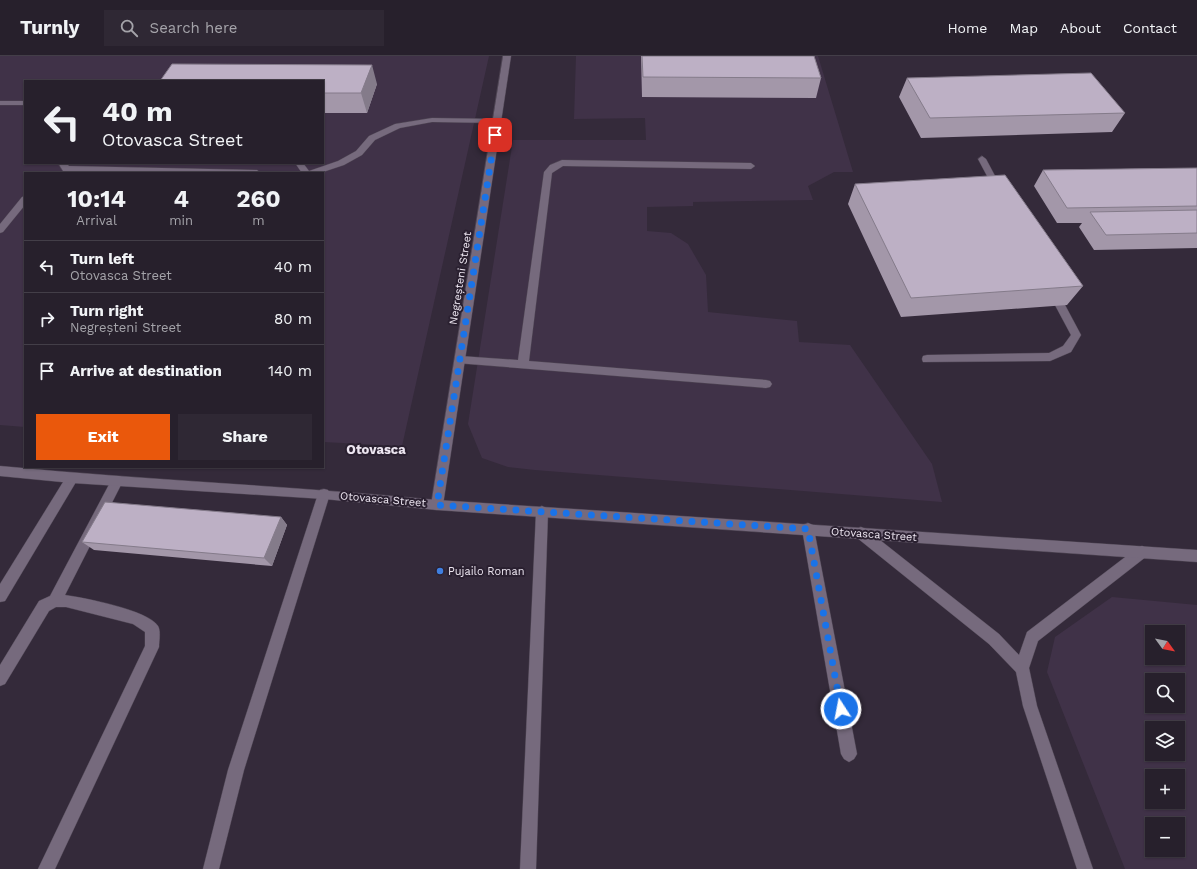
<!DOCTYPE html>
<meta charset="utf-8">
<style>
:root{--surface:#27202c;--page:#2f2834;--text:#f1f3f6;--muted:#a4a3a9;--line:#433e48;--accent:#ea580c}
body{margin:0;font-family:"Work Sans",sans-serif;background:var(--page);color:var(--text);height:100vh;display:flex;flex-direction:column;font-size:15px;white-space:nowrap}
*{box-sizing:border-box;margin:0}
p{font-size:13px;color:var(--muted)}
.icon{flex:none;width:22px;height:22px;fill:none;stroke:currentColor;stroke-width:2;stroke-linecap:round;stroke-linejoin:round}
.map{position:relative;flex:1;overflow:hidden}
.panel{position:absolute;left:24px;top:116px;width:300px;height:296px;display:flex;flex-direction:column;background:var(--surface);border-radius:0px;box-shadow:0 1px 3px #0004,0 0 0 1px var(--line)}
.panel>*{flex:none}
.hud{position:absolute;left:24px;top:24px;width:300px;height:84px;border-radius:0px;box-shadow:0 1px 3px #0004,0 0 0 1px var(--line);background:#27202c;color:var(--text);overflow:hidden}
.needle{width:26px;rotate:123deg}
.fabs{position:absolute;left:1145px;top:569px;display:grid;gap:8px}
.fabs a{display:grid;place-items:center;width:40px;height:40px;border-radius:0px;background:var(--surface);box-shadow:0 1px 3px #0004,0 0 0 1px var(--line);font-size:20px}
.pin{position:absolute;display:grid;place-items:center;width:34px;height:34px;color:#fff;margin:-17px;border-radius:8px;box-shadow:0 2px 6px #0006}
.me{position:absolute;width:44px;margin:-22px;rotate:349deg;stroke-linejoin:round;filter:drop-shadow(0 0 3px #0008)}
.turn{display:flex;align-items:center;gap:14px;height:84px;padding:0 12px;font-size:18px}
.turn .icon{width:52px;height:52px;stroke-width:2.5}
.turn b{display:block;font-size:28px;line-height:34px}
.eta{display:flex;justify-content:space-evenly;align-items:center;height:68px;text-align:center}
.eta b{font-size:24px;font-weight:700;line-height:28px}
.cta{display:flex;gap:8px;margin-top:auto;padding:8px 12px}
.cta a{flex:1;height:46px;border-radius:0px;background:var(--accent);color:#fff;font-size:16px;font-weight:700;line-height:46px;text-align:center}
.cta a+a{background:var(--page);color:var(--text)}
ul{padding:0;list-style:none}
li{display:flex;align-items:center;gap:12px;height:52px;padding:0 12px;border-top:1px solid var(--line)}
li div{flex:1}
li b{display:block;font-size:15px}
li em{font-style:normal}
header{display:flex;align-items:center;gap:24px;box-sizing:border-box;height:56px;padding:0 20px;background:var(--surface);border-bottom:1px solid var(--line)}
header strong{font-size:19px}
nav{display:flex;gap:22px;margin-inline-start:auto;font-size:14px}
.search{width:280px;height:36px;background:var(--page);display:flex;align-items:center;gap:10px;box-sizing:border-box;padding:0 14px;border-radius:0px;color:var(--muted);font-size:15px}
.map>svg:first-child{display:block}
</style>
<header>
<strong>Turnly</strong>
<div class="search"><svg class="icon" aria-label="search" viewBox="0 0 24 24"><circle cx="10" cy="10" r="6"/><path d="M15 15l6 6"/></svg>Search here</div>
<nav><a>Home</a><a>Map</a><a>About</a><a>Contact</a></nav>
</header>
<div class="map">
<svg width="1197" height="813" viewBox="0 0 1197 813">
<rect width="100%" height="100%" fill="#342a3a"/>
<!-- built -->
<path fill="#403248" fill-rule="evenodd" d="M 0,0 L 489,0 L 402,390 L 323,386 L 323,117 L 25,117 L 25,371 L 0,369 ZM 25,25 L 323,25 L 323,107 L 25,107 Z
M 576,0 L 818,0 L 853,116 L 834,116 L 808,130 L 813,144 L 693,146 L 693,150 L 647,151 L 647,175 L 671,177 L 688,188 L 706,219 L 708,256 L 797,265 L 799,286 L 850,289 L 932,408 L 942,446 L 535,414 L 508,411 L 482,402 L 468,368 L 513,84 L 646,84 L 645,62 L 574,63 Z
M 1112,541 L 1197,549 L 1197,813 L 1125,813 L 1047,616 L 1055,581 ZM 1152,576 L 1178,576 L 1178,602 L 1152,602 ZM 1152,624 L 1178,624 L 1178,650 L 1152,650 ZM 1152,672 L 1178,672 L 1178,698 L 1152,698 ZM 1152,720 L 1178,720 L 1178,746 L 1152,746 ZM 1152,768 L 1178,768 L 1178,794 L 1152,794 Z"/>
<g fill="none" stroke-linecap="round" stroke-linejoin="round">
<!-- service casing -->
<g stroke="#4e4553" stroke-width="1">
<path id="service" d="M 0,45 L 25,45 L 25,49 L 0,49 Z
M 432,62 L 497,63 L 501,65 L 497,67 L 432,66 L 400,72 L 375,84 L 362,99 L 344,109 L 320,117 L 302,117 L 295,107 L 303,107 L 309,115 L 338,105 L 356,95 L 369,80 L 395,68 Z
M 982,100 L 986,103 L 1002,133 L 1001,135 L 995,135 L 994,133 L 978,103 Z
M 562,104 L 751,107 L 755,110 L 751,113 L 563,110 L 552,117 L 529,305 L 766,324 L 770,325 L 772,328 L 770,331 L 766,332 L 456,307 L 455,304 L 456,301 L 460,300 L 518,304 L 544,116 L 550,109 Z
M 58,107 L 66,107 L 69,110 L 257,114 L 261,117 L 66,116 L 63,115 Z
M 25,140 L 25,149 L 3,176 L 0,177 L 0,168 L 22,141 Z
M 1053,233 L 1057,234 L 1081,279 L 1071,296 L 1050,305 L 923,306 L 922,303 L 923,300 L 927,299 L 1049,297 L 1063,290 L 1071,279 L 1048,236 Z
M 72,417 L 76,418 L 78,422 L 76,426 L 5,545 L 0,546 L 0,528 L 68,418 Z
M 117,420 L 121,421 L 123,425 L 65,539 C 85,542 148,554 158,570 C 161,575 159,585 159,591 L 55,813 L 38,813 L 145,590 L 145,576 L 133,568 L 66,551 L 56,551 L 49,555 L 5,628 L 0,630 L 0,609 L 39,545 L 50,540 L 113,421 Z
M 324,433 L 328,434 L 330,438 L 244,714 L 219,813 L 203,813 L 228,714 L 318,438 L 320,434 Z
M 542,450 L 546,452 L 548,456 L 536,813 L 520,813 L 536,456 L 538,452 Z
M 808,467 L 813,469 L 814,473 L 857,698 L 854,703 L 849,706 L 844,703 L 841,698 L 802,473 L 803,469 Z
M 861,471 L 866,473 L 999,578 L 1019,599 L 1027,576 L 1137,492 L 1142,490 L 1147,492 L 1149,496 L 1147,500 L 1038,585 L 1029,612 L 1037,650 L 1093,813 L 1077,813 L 1023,650 L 1016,616 L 989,588 L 856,481 L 855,477 L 856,473 Z"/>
</g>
<!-- minor casing -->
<g stroke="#4e4553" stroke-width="1">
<path id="minor" d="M 503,0 L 511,0 L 443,449 L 441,453 L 437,454 L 433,453 L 431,449 Z"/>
</g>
<!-- tertiary casing -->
<g stroke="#4e4553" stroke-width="1">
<path id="tertiary" d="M 0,410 C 145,424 292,430 437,444 L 1197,494 L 1197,506 L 437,454 L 324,443 L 72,427 L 0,420 Z"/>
</g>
<!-- service -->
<use href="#service" fill="#766a7d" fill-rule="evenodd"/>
<!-- minor -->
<use href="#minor" fill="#766a7d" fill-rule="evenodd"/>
<!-- tertiary -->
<use href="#tertiary" fill="#766a7d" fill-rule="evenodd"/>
</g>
<!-- wall -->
<path fill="#a397a9" d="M 641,0 L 814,0 L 821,22 L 816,42 L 642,41 Z
M 907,22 L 1125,57 L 1112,76 L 921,82 L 899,41 Z
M 323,25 L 377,28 L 367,57 L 323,57 Z
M 1197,112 L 1197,192 L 1094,194 L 1079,171 L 1082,167 L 1057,167 L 1034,130 L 1043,114 Z
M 855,128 L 1083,230 L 1067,249 L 901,261 L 848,148 Z
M 281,461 L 287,469 L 272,510 L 94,494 L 82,486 Z"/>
<!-- shaded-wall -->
<path fill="#847b8a" d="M 372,9 L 377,28 L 367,57 L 361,37 Z
M 281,461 L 287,469 L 272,510 L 264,502 Z"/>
<!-- building -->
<path fill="#bdb0c5" stroke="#847b8a" d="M 642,0 L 814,0 L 821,22 L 643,21 Z
M 172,8 L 372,9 L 361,37 L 323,37 L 323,25 L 160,25 Z
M 1091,17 L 1125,57 L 930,62 L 907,22 Z
M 1197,112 L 1197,150 L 1067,152 L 1043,114 Z
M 1005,119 L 1083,230 L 911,242 L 855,128 Z
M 1197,154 L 1197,177 L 1106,179 L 1090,156 Z
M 105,446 L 281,461 L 264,502 L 82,486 Z"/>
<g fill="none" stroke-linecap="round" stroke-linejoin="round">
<!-- route -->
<path stroke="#1a73e8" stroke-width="7" stroke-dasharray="0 12.6" d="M 495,79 L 437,449 L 808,473 L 841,653"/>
</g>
<!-- markers -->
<circle fill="#3f7fe0" stroke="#2a2030" stroke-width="1.5" cx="440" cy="515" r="4"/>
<g text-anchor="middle" stroke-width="4" stroke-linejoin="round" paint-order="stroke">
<!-- street labels -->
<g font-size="11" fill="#ede6f1" stroke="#2a2030">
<text transform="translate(460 222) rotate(-81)" y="4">Negreșteni Street</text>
<text transform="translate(383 443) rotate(5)" y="4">Otovasca Street</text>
<text transform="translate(874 478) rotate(4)" y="4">Otovasca Street</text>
</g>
<!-- poi labels -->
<g font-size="11" fill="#ede6f1" stroke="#2a2030" text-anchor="start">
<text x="448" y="519">Pujailo Roman</text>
</g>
<!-- quarter labels -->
<g font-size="13" font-weight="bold" fill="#ede6f1" stroke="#2a2030">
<text x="376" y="398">Otovasca</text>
</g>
</g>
</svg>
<div class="fabs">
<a><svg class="needle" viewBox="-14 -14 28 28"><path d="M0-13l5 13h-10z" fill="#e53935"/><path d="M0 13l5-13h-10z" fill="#a4a3a9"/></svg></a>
<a><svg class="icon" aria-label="search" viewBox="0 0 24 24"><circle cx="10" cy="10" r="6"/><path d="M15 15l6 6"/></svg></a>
<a><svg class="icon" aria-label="layers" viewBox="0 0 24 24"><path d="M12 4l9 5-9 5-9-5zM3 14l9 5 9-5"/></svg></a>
<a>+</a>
<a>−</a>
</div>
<div class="pin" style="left:495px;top:79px;background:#d93025"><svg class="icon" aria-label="arrive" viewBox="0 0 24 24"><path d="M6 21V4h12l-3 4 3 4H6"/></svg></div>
<svg class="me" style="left:841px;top:653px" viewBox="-20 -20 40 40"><circle r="17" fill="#1a73e8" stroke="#fff" stroke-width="3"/><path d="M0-11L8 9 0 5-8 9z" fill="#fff"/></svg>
<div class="hud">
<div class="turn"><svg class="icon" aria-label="left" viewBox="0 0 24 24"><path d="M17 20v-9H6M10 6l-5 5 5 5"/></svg><div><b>40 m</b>Otovasca Street</div></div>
</div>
<section class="panel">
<div class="eta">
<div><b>10:14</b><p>Arrival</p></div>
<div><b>4</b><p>min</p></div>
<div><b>260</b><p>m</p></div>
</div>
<ul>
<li><svg class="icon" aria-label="left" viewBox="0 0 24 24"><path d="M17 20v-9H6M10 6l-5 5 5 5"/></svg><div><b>Turn left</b><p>Otovasca Street</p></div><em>40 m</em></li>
<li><svg class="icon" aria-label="right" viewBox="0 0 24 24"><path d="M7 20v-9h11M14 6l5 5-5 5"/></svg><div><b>Turn right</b><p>Negreșteni Street</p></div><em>80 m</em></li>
<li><svg class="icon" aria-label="arrive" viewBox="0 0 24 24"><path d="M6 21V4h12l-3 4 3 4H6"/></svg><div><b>Arrive at destination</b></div><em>140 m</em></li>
</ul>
<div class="cta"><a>Exit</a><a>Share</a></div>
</section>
</div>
